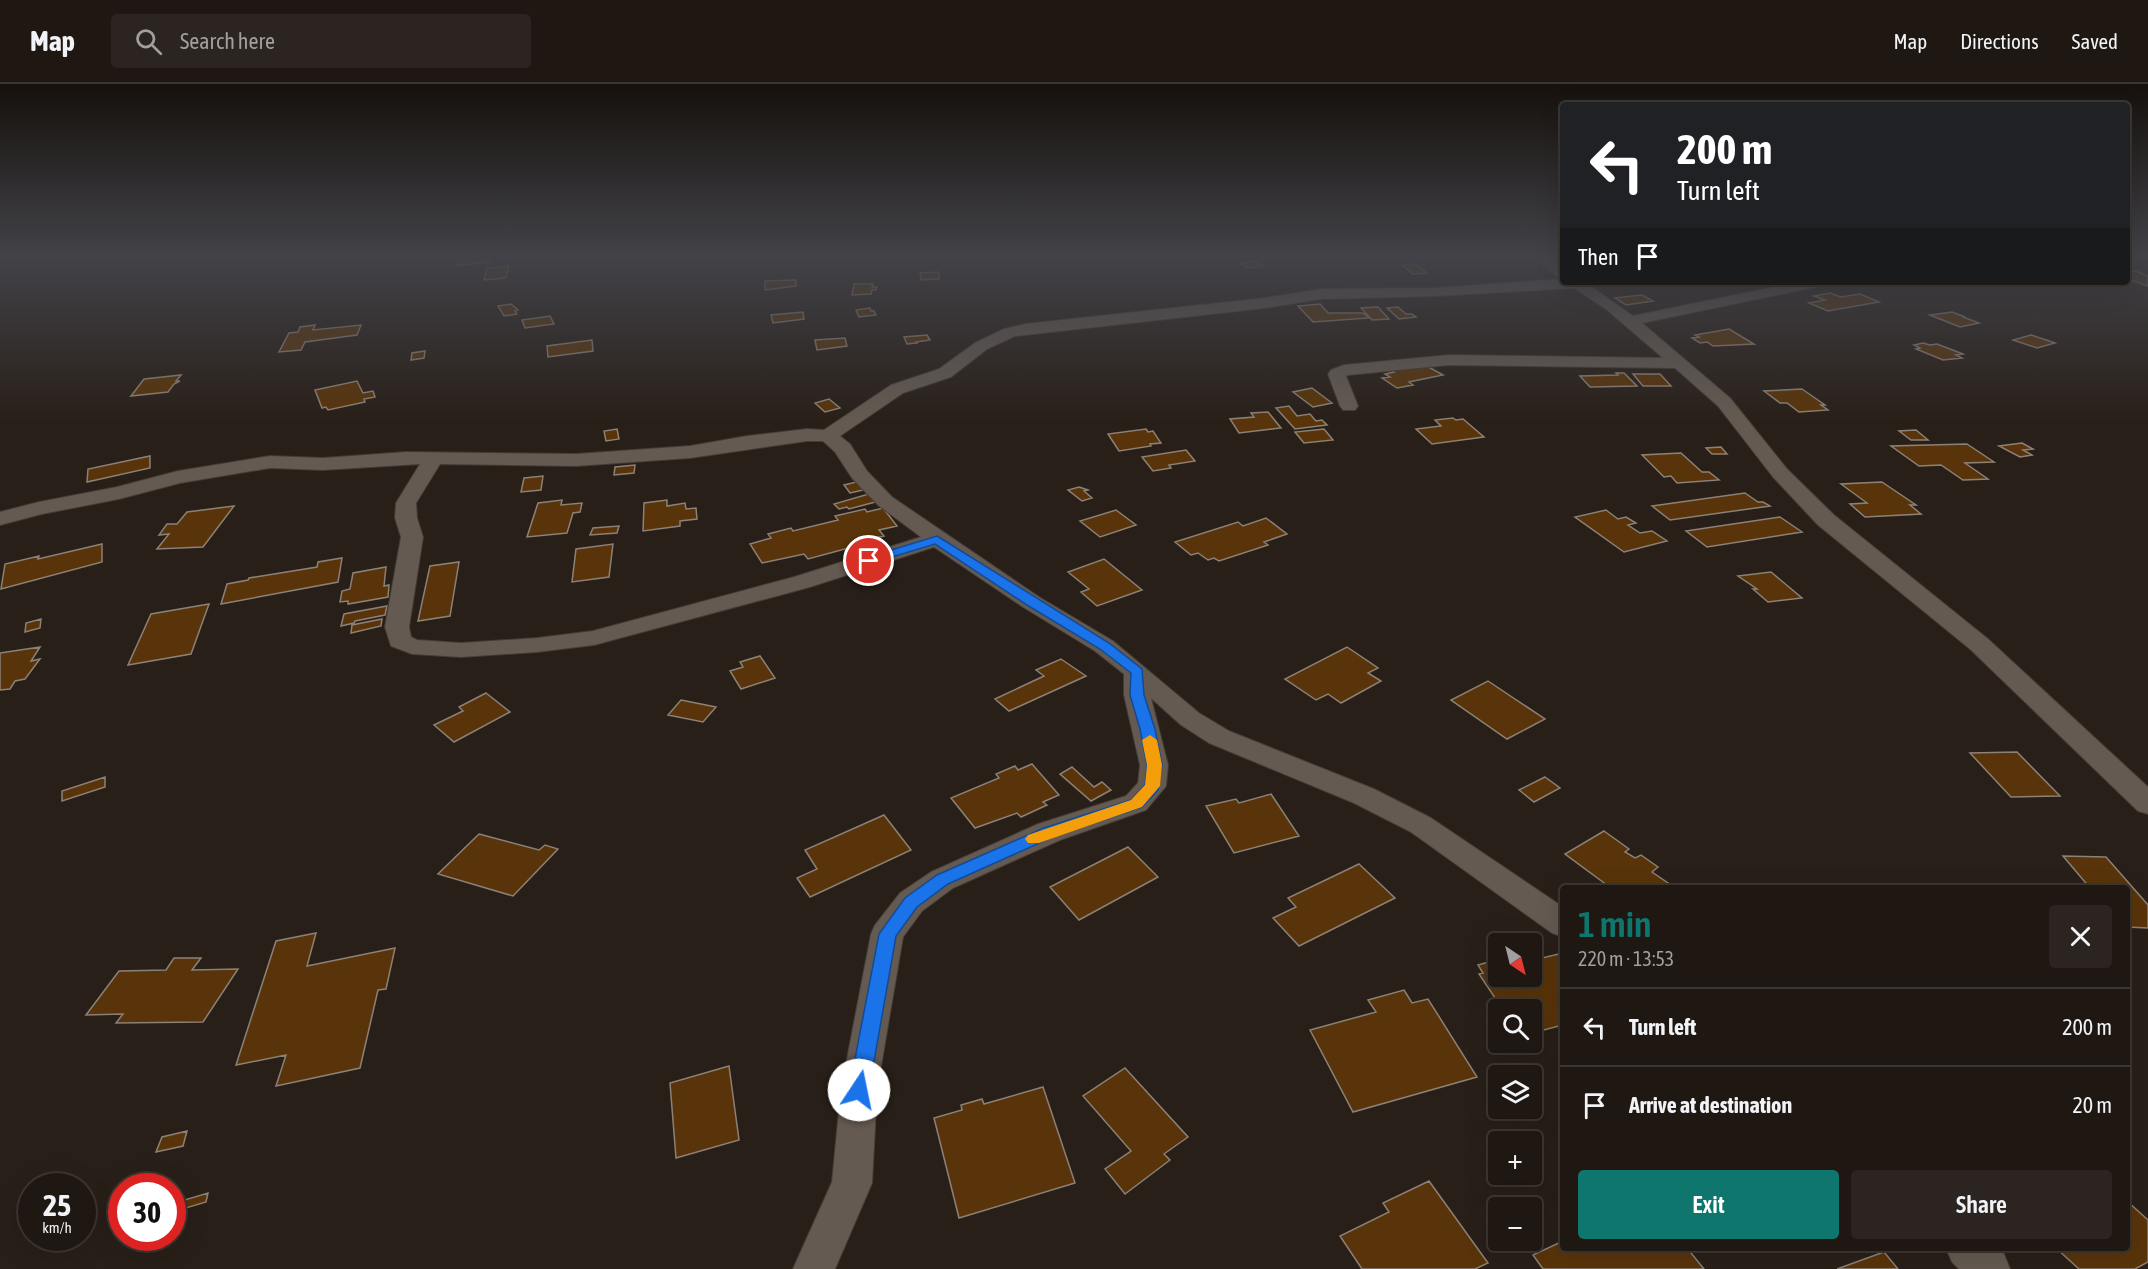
<!DOCTYPE html>
<meta charset="utf-8">
<style>
:root{--surface:#1e1712;--page:#2b2420;--text:#f1f3f6;--muted:#a19f9f;--line:#3c3632;--accent:#0f766e}
body{margin:0;font-family:"Asap Condensed",sans-serif;background:var(--page);color:var(--text);height:100vh;display:flex;flex-direction:column;font-size:22px;white-space:nowrap}
*{box-sizing:border-box;margin:0}
p{font-size:20px;color:var(--muted)}
.icon{flex:none;width:33px;height:33px;fill:none;stroke:currentColor;stroke-width:2;stroke-linecap:round;stroke-linejoin:round}
.map{position:relative;flex:1;overflow:hidden}
.drawer{position:absolute;left:1560px;top:801px;width:570px;height:366px;display:flex;flex-direction:column;background:var(--surface);border-radius:6px;box-shadow:0 6px 24px #0002,0 0 0 2px var(--line)}
.drawer>*{flex:none}
.banner{position:absolute;left:1560px;top:18px;width:570px;height:183px;border-radius:6px;box-shadow:0 6px 24px #0002,0 0 0 2px var(--line);background:#202124;color:#fff;overflow:hidden}
.needle{width:39px;rotate:145deg}
.buttons{position:absolute;left:1488px;top:849px;display:grid;gap:12px}
.buttons a{display:grid;place-items:center;width:54px;height:54px;border-radius:6px;background:var(--surface);box-shadow:0 6px 24px #0002,0 0 0 2px var(--line);font-size:30px}
.speed{position:absolute;left:18px;top:1089px;display:flex;gap:12px;font-size:30px;font-weight:700;text-align:center}
.speed>*{display:grid;place-content:center;width:78px;height:78px;border-radius:50%;background:var(--surface);box-shadow:0 6px 24px #0002,0 0 0 2px var(--line);line-height:1}
.speed small{font-size:15px;font-weight:400}
.speed .limit{border:9px solid #d22;background:#fff;color:#111}
.pin{position:absolute;display:grid;place-items:center;width:51px;height:51px;color:#fff;margin:-26px;border:3px solid #fff;border-radius:50%;box-shadow:0 2px 6px #0007}
.me{position:absolute;width:66px;margin:-33px;rotate:11deg;stroke-linejoin:round;filter:drop-shadow(0 0 4px #0008)}
.turn{display:flex;align-items:center;gap:21px;height:126px;padding:0 18px;font-size:27px}
.turn .icon{width:78px;height:78px;stroke-width:2.5}
.turn b{display:block;font-size:42px;line-height:51px}
.then{display:flex;align-items:center;height:57px;padding:0 18px;background:#0003;gap:12px;font-size:22px}
.round{display:grid;place-items:center;flex:none;width:63px;height:63px;border-radius:6px;background:var(--page)}
.headline{display:flex;align-items:center;justify-content:space-between;height:102px;padding:0 18px}
h1{font-size:36px;font-weight:600;line-height:45px;color:var(--accent)}
.cta{display:flex;gap:12px;margin-top:auto;padding:12px 18px}
.cta a{flex:1;height:69px;border-radius:6px;background:var(--accent);color:#fff;font-size:24px;font-weight:600;line-height:69px;text-align:center}
.cta a+a{background:var(--page);color:var(--text)}
ul{padding:0;list-style:none}
li{display:flex;align-items:center;gap:18px;height:78px;padding:0 18px;border-top:2px solid var(--line)}
li div{flex:1}
li b{display:block;font-size:22px}
li em{font-style:normal}
header{display:flex;align-items:center;gap:36px;box-sizing:border-box;height:84px;padding:0 30px;background:var(--surface);border-bottom:2px solid var(--line)}
header strong{font-size:28px}
nav{display:flex;gap:33px;margin-inline-start:auto;font-size:21px}
.search{width:420px;height:54px;background:var(--page);display:flex;align-items:center;gap:15px;box-sizing:border-box;padding:0 21px;border-radius:6px;color:var(--muted);font-size:22px}
.map>svg:first-child{display:block}
</style>
<header>
<strong>Map</strong>
<div class="search"><svg class="icon" aria-label="search" viewBox="0 0 24 24"><circle cx="10" cy="10" r="6"/><path d="M15 15l6 6"/></svg>Search here</div>
<nav><a>Map</a><a>Directions</a><a>Saved</a></nav>
</header>
<div class="map">
<svg width="2148" height="1185" viewBox="0 0 2148 1185">
<rect width="100%" height="100%" fill="#281f18"/>
<!-- building -->
<path fill="#59340a" stroke="#8c8177" stroke-width="1.5" d="M 458,172 L 490,172 L 490,178 L 457,182 Z
M 1253,177 L 1263,181 L 1250,184 L 1240,180 Z
M 1415,180 L 1427,189 L 1413,190 L 1402,181 Z
M 509,182 L 506,194 L 484,196 L 487,184 Z
M 2136,187 L 2148,192 L 2148,202 L 2127,195 L 2127,188 Z
M 939,188 L 939,195 L 921,196 L 920,189 Z
M 796,196 L 796,202 L 765,206 L 765,197 Z
M 854,200 L 873,200 L 872,203 L 877,203 L 876,206 L 872,206 L 871,210 L 852,211 Z
M 1830,209 L 1841,213 L 1860,210 L 1879,218 L 1828,227 L 1809,219 L 1825,216 L 1814,212 Z
M 1642,211 L 1653,217 L 1626,221 L 1615,214 Z
M 511,220 L 518,226 L 515,227 L 517,230 L 504,232 L 498,222 Z
M 1320,220 L 1328,229 L 1363,229 L 1369,234 L 1313,238 L 1298,222 Z
M 1378,223 L 1389,235 L 1372,236 L 1361,224 Z
M 1398,223 L 1406,230 L 1412,230 L 1416,233 L 1399,235 L 1387,224 Z
M 870,224 L 871,227 L 874,227 L 876,231 L 859,233 L 856,226 Z
M 803,228 L 804,235 L 773,239 L 771,231 Z
M 1952,228 L 1965,233 L 1963,233 L 1979,239 L 1960,243 L 1930,231 Z
M 550,232 L 554,240 L 525,244 L 522,236 Z
M 315,241 L 313,246 L 361,241 L 357,251 L 305,258 L 301,266 L 279,268 L 289,249 L 298,248 L 300,243 Z
M 1729,245 L 1754,260 L 1713,262 L 1707,258 L 1700,259 L 1692,254 L 1699,253 L 1695,251 Z
M 927,251 L 930,256 L 916,258 L 917,259 L 907,260 L 904,253 Z
M 2031,251 L 2055,259 L 2037,264 L 2013,256 Z
M 845,254 L 847,262 L 817,266 L 815,256 Z
M 592,256 L 593,267 L 548,273 L 547,262 Z
M 1923,259 L 1930,261 L 1937,260 L 1963,270 L 1956,271 L 1962,274 L 1943,276 L 1916,265 L 1920,264 L 1914,261 Z
M 425,267 L 424,274 L 411,276 L 412,269 Z
M 1425,281 L 1443,291 L 1409,298 L 1413,301 L 1397,304 L 1382,294 L 1390,293 L 1385,290 L 1394,288 L 1390,285 Z
M 1616,289 L 1624,289 L 1637,302 L 1590,303 L 1580,292 L 1618,291 Z
M 1633,290 L 1660,290 L 1671,302 L 1643,302 Z
M 181,291 L 176,297 L 180,297 L 174,300 L 168,308 L 131,312 L 144,295 Z
M 357,297 L 363,309 L 373,307 L 375,313 L 364,315 L 365,318 L 328,326 L 326,323 L 322,324 L 315,306 Z
M 1312,304 L 1332,319 L 1313,323 L 1293,308 Z
M 1802,305 L 1825,321 L 1821,321 L 1828,326 L 1799,328 L 1787,319 L 1780,319 L 1764,307 Z
M 829,315 L 840,324 L 825,328 L 815,319 Z
M 1289,322 L 1297,332 L 1310,330 L 1316,337 L 1322,336 L 1327,341 L 1295,345 L 1276,324 Z
M 1268,328 L 1281,344 L 1239,349 L 1230,335 L 1254,333 L 1251,329 Z
M 1453,334 L 1456,336 L 1463,335 L 1484,353 L 1432,360 L 1416,345 L 1441,342 L 1435,336 Z
M 617,345 L 619,355 L 606,357 L 604,347 Z
M 1146,345 L 1148,348 L 1153,347 L 1161,359 L 1150,360 L 1151,362 L 1119,367 L 1108,350 Z
M 1324,345 L 1333,356 L 1304,359 L 1295,348 Z
M 1916,346 L 1928,356 L 1911,356 L 1899,347 Z
M 2022,359 L 2033,365 L 2023,366 L 2032,371 L 2020,373 L 1999,362 Z
M 1967,360 L 1994,378 L 1965,379 L 1988,395 L 1963,396 L 1941,381 L 1919,382 L 1891,362 Z
M 1721,363 L 1727,370 L 1712,370 L 1706,364 Z
M 1186,366 L 1195,377 L 1169,381 L 1171,384 L 1153,387 L 1142,373 Z
M 1681,369 L 1702,388 L 1709,388 L 1719,396 L 1677,399 L 1671,392 L 1664,393 L 1642,371 Z
M 150,372 L 150,384 L 87,398 L 88,385 Z
M 635,381 L 634,389 L 614,391 L 615,383 Z
M 543,392 L 541,406 L 521,408 L 524,394 Z
M 856,398 L 863,406 L 850,409 L 844,401 Z
M 1882,398 L 1916,421 L 1910,421 L 1921,430 L 1865,433 L 1850,420 L 1867,419 L 1841,400 Z
M 1079,403 L 1088,406 L 1084,407 L 1092,414 L 1082,417 L 1068,406 Z
M 872,409 L 879,417 L 849,425 L 847,423 L 839,425 L 834,420 Z
M 1745,409 L 1758,418 L 1763,418 L 1770,422 L 1670,436 L 1652,422 Z
M 562,416 L 561,421 L 582,419 L 580,428 L 573,429 L 567,449 L 527,453 L 538,419 Z
M 667,416 L 667,422 L 685,419 L 686,425 L 696,424 L 697,435 L 680,437 L 680,442 L 643,447 L 644,419 Z
M 234,422 L 203,463 L 157,465 L 169,450 L 159,451 L 167,440 L 177,440 L 187,428 Z
M 883,424 L 897,442 L 879,446 L 884,452 L 854,459 L 856,462 L 808,475 L 804,470 L 762,479 L 750,460 L 771,454 L 768,450 L 791,444 L 793,447 L 838,436 L 835,432 L 865,425 L 867,428 Z
M 1116,426 L 1136,441 L 1100,453 L 1080,437 Z
M 1606,426 L 1618,435 L 1626,433 L 1636,439 L 1628,441 L 1640,449 L 1652,447 L 1667,457 L 1624,468 L 1575,433 Z
M 1780,433 L 1802,448 L 1707,463 L 1686,447 Z
M 1266,434 L 1287,450 L 1264,458 L 1268,461 L 1219,477 L 1214,474 L 1208,476 L 1198,469 L 1191,471 L 1175,458 L 1238,438 L 1243,442 Z
M 619,442 L 617,449 L 590,451 L 593,444 Z
M 102,460 L 102,478 L 1,505 L 5,480 L 39,472 L 38,475 Z
M 613,460 L 609,493 L 572,498 L 576,465 Z
M 342,474 L 338,498 L 221,520 L 227,500 L 248,496 L 249,494 L 317,483 L 318,478 Z
M 1104,475 L 1142,506 L 1097,522 L 1081,508 L 1089,505 L 1068,488 Z
M 459,478 L 450,532 L 418,537 L 430,482 Z
M 386,483 L 384,502 L 389,501 L 388,513 L 348,520 L 348,517 L 340,518 L 342,507 L 350,505 L 353,489 Z
M 1771,488 L 1802,514 L 1768,518 L 1753,505 L 1757,505 L 1738,492 Z
M 209,520 L 191,570 L 128,581 L 151,530 Z
M 387,522 L 385,531 L 355,537 L 354,539 L 341,542 L 344,530 Z
M 41,535 L 40,544 L 25,548 L 26,539 Z
M 382,535 L 381,542 L 351,549 L 352,541 Z
M 40,563 L 31,577 L 40,575 L 25,595 L 15,597 L 10,605 L 0,606 L 0,569 Z
M 1347,563 L 1378,584 L 1368,589 L 1381,597 L 1341,619 L 1328,610 L 1316,616 L 1285,595 Z
M 760,572 L 775,594 L 741,605 L 730,587 L 743,583 L 740,578 Z
M 1061,575 L 1086,592 L 1009,627 L 995,615 L 1044,592 L 1036,586 Z
M 1488,597 L 1545,635 L 1507,655 L 1451,616 Z
M 486,609 L 510,628 L 454,658 L 434,641 L 463,627 L 459,623 Z
M 681,616 L 716,623 L 703,638 L 668,631 Z
M 2017,668 L 2060,712 L 2011,713 L 1970,669 Z
M 1032,680 L 1059,711 L 1043,718 L 1047,721 L 1021,733 L 1017,729 L 975,744 L 951,714 L 999,694 L 996,690 L 1015,682 L 1018,686 Z
M 1072,683 L 1094,703 L 1102,698 L 1111,706 L 1091,717 L 1060,690 Z
M 105,693 L 105,703 L 62,717 L 62,707 Z
M 1545,693 L 1560,704 L 1534,718 L 1519,706 Z
M 1271,710 L 1299,752 L 1234,769 L 1206,722 L 1236,715 L 1239,719 Z
M 884,731 L 911,766 L 810,813 L 797,794 L 817,785 L 805,766 Z
M 1604,747 L 1629,765 L 1625,768 L 1635,774 L 1641,771 L 1658,783 L 1652,788 L 1668,799 L 1660,804 L 1611,804 L 1565,770 Z
M 479,750 L 539,766 L 545,761 L 558,765 L 513,812 L 438,790 Z
M 1128,763 L 1158,793 L 1079,836 L 1050,803 Z
M 2063,772 L 2106,773 L 2148,821 L 2148,844 L 2127,843 L 2127,804 L 2090,804 Z
M 1359,780 L 1395,814 L 1299,862 L 1273,834 L 1296,823 L 1288,814 Z
M 316,849 L 307,882 L 395,864 L 386,905 L 378,906 L 360,984 L 276,1002 L 286,971 L 236,981 L 276,857 Z
M 1533,868 L 1538,875 L 1563,869 L 1563,941 L 1532,949 L 1532,926 L 1503,926 L 1479,890 L 1483,889 L 1478,881 L 1492,877 L 1498,885 L 1498,892 L 1532,892 Z
M 174,874 L 201,874 L 192,886 L 238,885 L 203,938 L 116,939 L 123,930 L 86,931 L 119,887 L 166,886 Z
M 1404,906 L 1412,919 L 1428,915 L 1477,993 L 1353,1028 L 1310,946 L 1376,928 L 1368,916 Z
M 729,982 L 739,1056 L 676,1074 L 670,999 Z
M 1125,984 L 1188,1053 L 1164,1070 L 1170,1076 L 1125,1110 L 1105,1085 L 1131,1067 L 1083,1012 Z
M 1043,1003 L 1075,1099 L 959,1134 L 934,1034 L 962,1026 L 961,1021 L 982,1015 L 984,1020 Z
M 187,1047 L 183,1062 L 156,1068 L 162,1053 Z
M 1429,1097 L 1488,1179 L 1475,1185 L 1362,1185 L 1340,1152 L 1389,1128 L 1383,1119 Z
M 208,1109 L 206,1118 L 179,1126 L 181,1117 Z
M 2127,1117 L 2148,1136 L 2148,1178 L 2135,1185 L 2079,1185 L 2056,1164 L 2127,1164 Z
M 1563,1157 L 1563,1164 L 1687,1164 L 1704,1185 L 1543,1185 L 1533,1171 Z
M 1884,1168 L 1898,1185 L 1837,1185 Z"/>
<g fill="none" stroke-linecap="round" stroke-linejoin="round">
<!-- street casing -->
<g stroke="#433c37" stroke-width="2">
<path id="street" d="M 1531,172 L 1547,172 L 1563,183 L 1563,194 L 1558,193 Z
M 1563,195 L 1563,198 L 1585,198 L 1633,232 L 1798,198 L 1827,198 L 1820,202 L 1642,239 L 1730,314 L 1787,385 L 1834,431 L 1988,555 L 2148,703 L 2148,730 L 2138,727 L 1970,565 L 1818,441 L 1773,393 L 1718,322 L 1675,284 L 1449,281 L 1348,291 L 1346,292 L 1358,322 L 1355,326 L 1343,326 L 1340,322 L 1328,290 L 1331,286 L 1344,281 L 1449,271 L 1663,274 L 1606,225 L 1574,204 L 1436,212 L 1321,215 L 1265,224 L 1015,252 L 987,265 L 951,293 L 903,309 L 840,352 L 850,360 L 867,387 L 892,413 L 1039,513 L 1113,557 L 1199,629 L 1229,647 L 1374,705 L 1431,734 L 1563,823 L 1563,853 L 1552,849 L 1411,748 L 1354,719 L 1209,659 L 1181,641 L 1151,614 L 1168,681 L 1166,702 L 1146,726 L 1060,756 L 953,804 L 922,827 L 903,853 L 877,1006 L 872,1099 L 835,1185 L 793,1185 L 832,1098 L 841,1006 L 871,850 L 875,841 L 900,809 L 931,788 L 1038,740 L 1126,712 L 1138,699 L 1140,681 L 1124,611 L 1124,590 L 1095,567 L 1023,523 L 934,463 L 810,503 L 594,561 L 537,568 L 461,573 L 412,570 L 391,562 L 385,543 L 401,453 L 395,434 L 396,419 L 420,380 L 323,386 L 270,384 L 180,399 L 119,415 L 42,430 L 0,441 L 0,428 L 39,418 L 117,403 L 178,387 L 270,372 L 323,374 L 406,368 L 576,370 L 690,362 L 747,352 L 807,345 L 824,346 L 891,301 L 939,285 L 975,259 L 1004,245 L 1025,240 L 1265,214 L 1321,205 L 1436,204 ZM 807,357 L 823,357 L 835,368 L 852,394 L 878,421 L 921,453 L 794,493 L 593,547 L 537,554 L 461,559 L 417,556 L 411,553 L 409,543 L 423,453 L 417,434 L 416,419 L 440,380 L 576,382 L 690,374 Z
M 1946,1164 L 1997,1164 L 2004,1170 L 2010,1185 L 1959,1185 L 1952,1178 Z"/>
</g>
<!-- street -->
<use href="#street" fill="#645a51" fill-rule="evenodd"/>
</g>
<!-- sky -->
<linearGradient id="sky" x2="0" y2="1"><stop stop-color="#16110d"/><stop offset="0.51" stop-color="#424248"/><stop offset="1" stop-color="#424248" stop-opacity="0"/></linearGradient>
<rect width="2148" height="338" fill="url(#sky)"/>
<!-- route -->
<path fill="#1a73e8" stroke="#114b97" stroke-width="1.5" d="M 937,452 L 1109,559 L 1142,585 L 1144,611 L 1155,645 L 1162,681 L 1158,706 L 1142,723 L 1055,752 L 948,800 L 917,823 L 896,852 L 869,1006 L 866,1012 L 859,1015 L 852,1012 L 849,1006 L 879,850 L 905,814 L 937,791 L 1044,744 L 1131,716 L 1145,701 L 1147,681 L 1140,645 L 1130,611 L 1131,589 L 1100,565 L 1027,521 L 935,460 L 869,480 L 863,477 L 865,474 Z"/>
<!-- slow -->
<path fill="#f59e0b" d="M 1150,651 L 1157,656 L 1162,681 L 1160,702 L 1142,723 L 1039,759 L 1028,759 L 1025,755 L 1028,751 L 1131,716 L 1145,701 L 1147,681 L 1142,656 Z"/>
</svg>
<div class="buttons">
<a><svg class="needle" viewBox="-14 -14 28 28"><path d="M0-13l5 13h-10z" fill="#e53935"/><path d="M0 13l5-13h-10z" fill="#a19f9f"/></svg></a>
<a><svg class="icon" aria-label="search" viewBox="0 0 24 24"><circle cx="10" cy="10" r="6"/><path d="M15 15l6 6"/></svg></a>
<a><svg class="icon" aria-label="layers" viewBox="0 0 24 24"><path d="M12 4l9 5-9 5-9-5zM3 14l9 5 9-5"/></svg></a>
<a>+</a>
<a>−</a>
</div>
<div class="speed"><div>25<small>km/h</small></div><div class="limit">30</div></div>
<div class="pin" style="left:869px;top:477px;background:#d93025"><svg class="icon" aria-label="arrive" viewBox="0 0 24 24"><path d="M6 21V4h12l-3 4 3 4H6"/></svg></div>
<svg class="me" style="left:859px;top:1006px" viewBox="-20 -20 40 40"><circle r="19" fill="#fff"/><path d="M0-13L10 11 0 6-10 11z" fill="#1a73e8"/></svg>
<div class="banner">
<div class="turn"><svg class="icon" aria-label="left" viewBox="0 0 24 24"><path d="M17 20v-9H6M10 6l-5 5 5 5"/></svg><div><b>200 m</b>Turn left</div></div>
<div class="then">Then<svg class="icon" aria-label="arrive" viewBox="0 0 24 24"><path d="M6 21V4h12l-3 4 3 4H6"/></svg></div>
</div>
<section class="drawer">
<div class="headline"><div><h1>1 min</h1><p>220 m · 13:53</p></div><a class="round"><svg class="icon" aria-label="close" viewBox="0 0 24 24"><path d="M6 6l12 12M18 6L6 18"/></svg></a></div>
<ul>
<li><svg class="icon" aria-label="left" viewBox="0 0 24 24"><path d="M17 20v-9H6M10 6l-5 5 5 5"/></svg><div><b>Turn left</b></div><em>200 m</em></li>
<li><svg class="icon" aria-label="arrive" viewBox="0 0 24 24"><path d="M6 21V4h12l-3 4 3 4H6"/></svg><div><b>Arrive at destination</b></div><em>20 m</em></li>
</ul>
<div class="cta"><a>Exit</a><a>Share</a></div>
</section>
</div>
